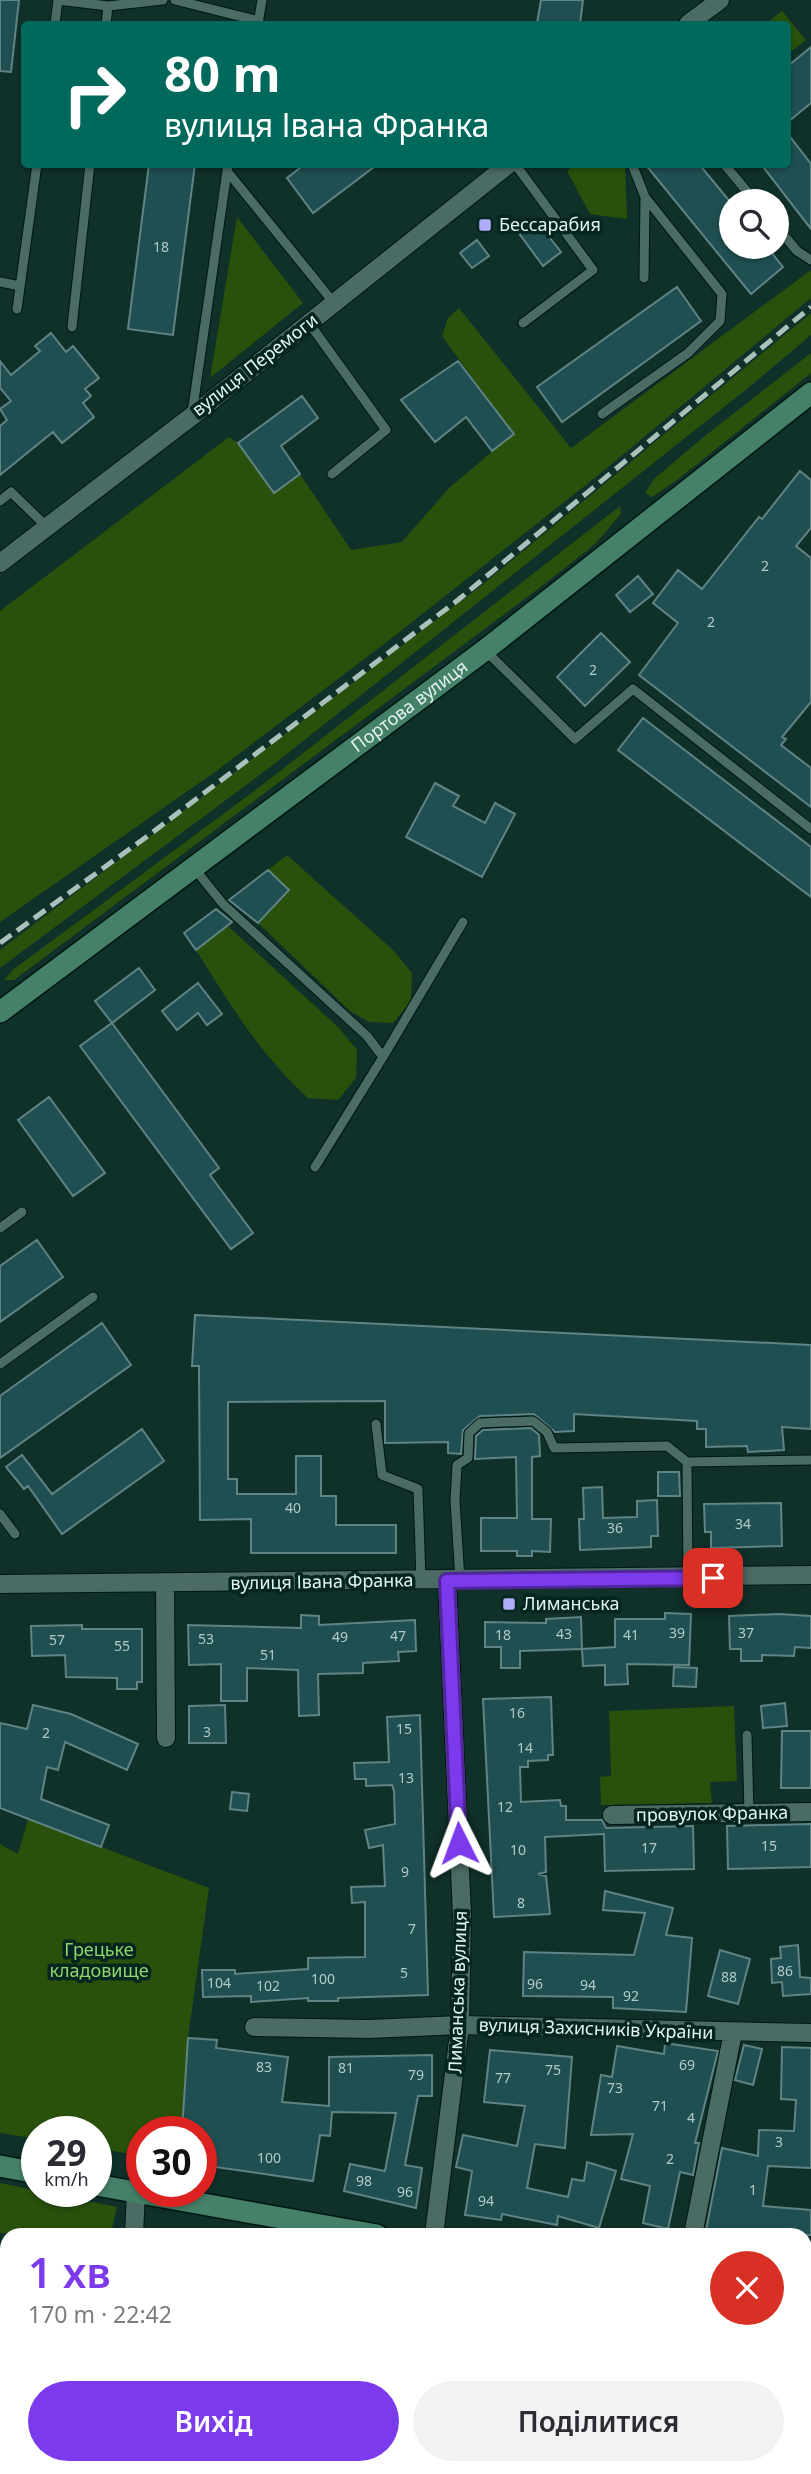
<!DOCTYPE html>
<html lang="uk">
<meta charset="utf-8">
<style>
:root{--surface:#fff;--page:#f2f2f3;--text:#2b2b33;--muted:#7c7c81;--accent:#7c3aed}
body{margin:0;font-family:"Noto Sans",sans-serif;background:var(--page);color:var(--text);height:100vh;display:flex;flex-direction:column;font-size:26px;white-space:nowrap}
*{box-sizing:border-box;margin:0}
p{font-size:23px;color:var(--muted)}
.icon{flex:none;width:38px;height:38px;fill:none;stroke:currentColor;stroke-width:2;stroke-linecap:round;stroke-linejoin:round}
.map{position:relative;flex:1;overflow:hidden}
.drawer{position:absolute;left:0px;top:2228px;width:812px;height:247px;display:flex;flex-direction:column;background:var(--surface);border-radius:21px 21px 0 0;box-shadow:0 2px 5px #0004}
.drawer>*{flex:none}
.top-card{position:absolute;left:21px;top:21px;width:770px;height:147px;border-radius:7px;box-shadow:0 2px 5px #0004;background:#00695c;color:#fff;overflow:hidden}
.tools{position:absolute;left:719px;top:189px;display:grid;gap:14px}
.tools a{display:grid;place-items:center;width:70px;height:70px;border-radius:50%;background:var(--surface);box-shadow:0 2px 5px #0004;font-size:35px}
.speed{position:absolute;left:21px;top:2116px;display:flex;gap:14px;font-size:35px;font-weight:700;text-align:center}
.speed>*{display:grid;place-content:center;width:91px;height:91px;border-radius:50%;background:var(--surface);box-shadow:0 2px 5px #0004;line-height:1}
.speed small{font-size:18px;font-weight:400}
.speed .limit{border:10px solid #d22;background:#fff;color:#111}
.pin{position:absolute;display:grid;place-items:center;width:60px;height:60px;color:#fff;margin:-30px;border-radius:14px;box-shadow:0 4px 10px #0006}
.me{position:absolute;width:77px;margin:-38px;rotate:357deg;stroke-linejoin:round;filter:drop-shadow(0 0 5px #0008)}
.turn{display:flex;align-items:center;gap:24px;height:147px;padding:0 28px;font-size:32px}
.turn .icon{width:91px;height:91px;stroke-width:2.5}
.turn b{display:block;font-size:49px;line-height:60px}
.round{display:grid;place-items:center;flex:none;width:74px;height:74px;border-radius:37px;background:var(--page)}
.headline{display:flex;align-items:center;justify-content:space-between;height:119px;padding:0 28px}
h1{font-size:42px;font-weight:600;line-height:52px;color:var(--accent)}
.action{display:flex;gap:14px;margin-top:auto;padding:14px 28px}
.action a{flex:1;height:80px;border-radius:42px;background:var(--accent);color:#fff;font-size:28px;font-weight:600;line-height:80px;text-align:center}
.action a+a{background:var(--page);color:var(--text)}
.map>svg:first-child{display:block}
</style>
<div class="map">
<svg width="811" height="2474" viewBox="0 0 811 2474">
<rect width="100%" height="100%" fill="#10302a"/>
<!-- green -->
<path fill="#29510b" d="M 782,11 L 806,40 L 788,54 L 788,24 L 765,24 Z
M 575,164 L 625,165 L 627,219 L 590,214 L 567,171 Z
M 237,217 L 303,303 L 210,378 Z
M 811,270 L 811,298 L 596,477 L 392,638 L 215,772 L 0,922 L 0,611 L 229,437 L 238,443 L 274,492 L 300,474 L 351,550 L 402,542 L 448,489 L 513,434 L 442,336 L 448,318 L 459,308 L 571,448 Z
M 811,313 L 811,335 L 748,388 L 273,765 L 0,968 L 0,950 L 482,585 Z
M 811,353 L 811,373 L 677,480 L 652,497 L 645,493 L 654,479 L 706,435 Z
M 620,506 L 621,514 L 595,544 L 542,586 L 14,980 L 4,980 L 14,969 L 257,789 Z
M 287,855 L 394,951 L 412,973 L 411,1001 L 393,1023 L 369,1022 L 350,1011 L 258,923 L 289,891 L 268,870 Z
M 228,926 L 339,1028 L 357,1050 L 356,1078 L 338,1100 L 308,1098 C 259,1053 231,1006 196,950 Z
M 734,1706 L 737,1781 L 710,1782 L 712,1803 L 601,1805 L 600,1777 L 611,1776 L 609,1711 Z
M 28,1819 L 209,1888 L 188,2037 L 182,2131 L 142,2132 L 142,2156 L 96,2148 L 96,2132 L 37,2132 L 37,2139 L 0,2133 L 0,1844 L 18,1854 Z
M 0,2183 L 117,2207 L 111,2233 L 0,2233 Z"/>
<!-- building -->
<path fill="#1f4f51" stroke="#608384" stroke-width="2" d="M 0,0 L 19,0 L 11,72 L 0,71 Z
M 541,0 L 583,0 L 580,24 L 537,23 Z
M 811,47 L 811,103 L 788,122 L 788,66 Z
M 788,134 L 811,164 L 811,229 L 761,164 L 788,164 Z
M 149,164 L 195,164 L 173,335 L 128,329 Z
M 305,164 L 378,164 L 313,213 L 287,178 Z
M 645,164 L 699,164 L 732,204 L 732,247 L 767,247 L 783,267 L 751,294 Z
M 535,219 L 561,252 L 543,266 L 518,232 Z
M 477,240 L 489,256 L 472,268 L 460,253 Z
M 677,287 L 701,321 L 562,422 L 537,387 Z
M 51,333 L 66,352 L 73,346 L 99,378 L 85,389 L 91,396 L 83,403 L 94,417 L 62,443 L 53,432 L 0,475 L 0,426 L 7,420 L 0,409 L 11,401 L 0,388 L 0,361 L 11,375 L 40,351 L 35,346 Z
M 458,361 L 514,434 L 492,451 L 466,417 L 435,442 L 401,400 Z
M 302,396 L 318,418 L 281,446 L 300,474 L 274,493 L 238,443 Z
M 800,471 L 811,480 L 811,528 L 796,546 L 811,558 L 811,702 L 782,737 L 786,739 L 781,745 L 811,768 L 811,807 L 639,675 L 678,623 L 653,603 L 678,570 L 702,589 L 759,517 L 762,519 Z
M 638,576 L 653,594 L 630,612 L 616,595 Z
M 601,633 L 630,662 L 585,706 L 557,677 Z
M 643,718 L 811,847 L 811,897 L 618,750 Z
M 435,783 L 459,796 L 453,806 L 485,823 L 495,803 L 515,814 L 482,877 L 406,837 Z
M 268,870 L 289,890 L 258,923 L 229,900 Z
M 216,909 L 232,922 L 196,950 L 184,933 Z
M 139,968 L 155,990 L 112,1023 L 95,1001 Z
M 198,983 L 222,1014 L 207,1025 L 198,1013 L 177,1030 L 162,1011 Z
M 112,1023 L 219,1168 L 210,1175 L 253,1233 L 231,1249 L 80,1046 Z
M 49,1097 L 105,1173 L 73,1196 L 18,1120 Z
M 37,1240 L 63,1277 L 0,1322 L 0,1266 Z
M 195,1315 L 811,1345 L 811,1429 L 782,1427 L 784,1450 L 748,1452 L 747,1446 L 706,1447 L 706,1429 L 697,1429 L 697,1421 L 574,1414 L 574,1431 L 555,1432 L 534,1414 L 480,1416 L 463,1430 L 461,1454 L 448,1453 L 448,1442 L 385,1443 L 385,1401 L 228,1402 L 228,1479 L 237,1479 L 237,1494 L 296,1494 L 296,1456 L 321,1456 L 321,1496 L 336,1496 L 336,1525 L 396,1525 L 396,1553 L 251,1553 L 251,1519 L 200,1520 L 199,1366 L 192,1366 Z
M 102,1323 L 131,1365 L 0,1458 L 0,1396 Z
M 531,1428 L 539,1435 L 540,1456 L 532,1457 L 532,1519 L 551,1519 L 550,1552 L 532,1551 L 532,1556 L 517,1556 L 517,1551 L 481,1551 L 481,1518 L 517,1518 L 516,1457 L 475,1459 L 476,1436 L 483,1430 Z
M 142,1429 L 164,1461 L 62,1534 L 28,1486 L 24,1489 L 6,1467 L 22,1455 L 52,1494 Z
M 658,1472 L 679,1472 L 680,1496 L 658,1496 Z
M 602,1487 L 603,1518 L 637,1517 L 637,1501 L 657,1500 L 658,1536 L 651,1536 L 651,1547 L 580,1550 L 579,1519 L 584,1519 L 583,1488 Z
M 781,1503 L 782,1546 L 711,1548 L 711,1532 L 705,1532 L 704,1504 Z
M 665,1613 L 691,1614 L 689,1665 L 627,1664 L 628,1684 L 605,1685 L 605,1665 L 583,1666 L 582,1649 L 615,1647 L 615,1619 L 665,1619 Z
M 779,1614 L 811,1616 L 811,1648 L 795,1647 L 794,1656 L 762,1655 L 762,1661 L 741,1661 L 741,1649 L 730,1649 L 729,1616 Z
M 301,1615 L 319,1616 L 319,1625 L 415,1620 L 416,1651 L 398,1652 L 399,1661 L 363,1663 L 363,1673 L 318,1674 L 319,1715 L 299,1716 L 298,1670 L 247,1668 L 247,1701 L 221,1701 L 221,1664 L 189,1665 L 188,1625 L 301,1628 Z
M 581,1617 L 582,1649 L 520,1651 L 520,1668 L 501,1668 L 501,1647 L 485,1647 L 485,1622 L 546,1623 L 546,1619 Z
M 82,1625 L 82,1629 L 142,1629 L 142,1682 L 137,1682 L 137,1689 L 117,1689 L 117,1678 L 66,1677 L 65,1655 L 32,1656 L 31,1626 Z
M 674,1667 L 697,1668 L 696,1687 L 673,1686 Z
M 551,1697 L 553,1755 L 548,1755 L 548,1760 L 528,1761 L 528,1767 L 520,1767 L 521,1802 L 560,1800 L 561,1806 L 566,1806 L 566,1820 L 602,1820 L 606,1828 L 693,1826 L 694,1869 L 605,1871 L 604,1834 L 545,1837 L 546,1872 L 538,1874 L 546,1876 L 550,1914 L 494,1917 L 483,1699 Z
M 785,1703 L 787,1726 L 763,1728 L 761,1706 Z
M 33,1705 L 71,1714 L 138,1744 L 127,1770 L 65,1742 L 58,1770 L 47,1767 L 41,1799 L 109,1825 L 101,1847 L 0,1808 L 0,1723 L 27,1729 Z
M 225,1705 L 226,1743 L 189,1743 L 189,1706 Z
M 420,1715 L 428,1995 L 338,1998 L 338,2001 L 308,2001 L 308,1998 L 251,2002 L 251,1996 L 203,1997 L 202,1970 L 235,1970 L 235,1974 L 308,1969 L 308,1958 L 365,1957 L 365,1902 L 352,1903 L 351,1887 L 385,1886 L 383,1845 L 369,1848 L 365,1830 L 395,1824 L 394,1791 L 392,1785 L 366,1786 L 366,1779 L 355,1779 L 354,1763 L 389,1762 L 387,1717 Z
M 782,1731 L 811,1731 L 811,1788 L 781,1788 Z
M 232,1792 L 249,1794 L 247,1811 L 230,1809 Z
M 811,1824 L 811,1867 L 728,1869 L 727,1826 Z
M 605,1891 L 673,1908 L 666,1935 L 692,1938 L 686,2012 L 613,2008 L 613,1997 L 523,1996 L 524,1952 L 634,1955 L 645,1913 L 603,1910 Z
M 798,1945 L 800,1977 L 811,1978 L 811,1994 L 783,1996 L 782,1982 L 772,1983 L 771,1959 L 781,1958 L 780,1947 Z
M 720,1950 L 750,1959 L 738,2004 L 708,1996 Z
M 188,2038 L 217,2040 L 216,2048 L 288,2057 L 282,2102 L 329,2106 L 329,2057 L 432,2055 L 432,2096 L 418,2096 L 405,2165 L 422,2168 L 416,2208 L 344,2191 L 350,2164 L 385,2171 L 396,2113 L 332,2112 L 330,2136 L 320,2135 L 313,2181 L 201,2165 L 201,2132 L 182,2132 Z
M 665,2043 L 718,2051 L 695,2143 L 699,2143 L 693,2175 L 680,2172 L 668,2229 L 643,2223 L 650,2186 L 621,2179 L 633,2134 L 591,2135 L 601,2075 L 612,2077 L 617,2046 L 664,2054 Z
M 744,2045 L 762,2049 L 753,2085 L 735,2080 Z
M 782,2047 L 811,2048 L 811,2168 L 768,2166 L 763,2206 L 811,2210 L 811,2235 L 705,2235 L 722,2148 L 758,2156 L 759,2130 L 794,2131 L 796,2100 L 781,2099 Z
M 490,2050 L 572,2057 L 565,2148 L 535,2144 L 527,2188 L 568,2197 L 572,2179 L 584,2181 L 587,2162 L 616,2171 L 599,2228 L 558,2216 L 557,2225 L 502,2214 L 501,2220 L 465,2215 L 472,2171 L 456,2167 L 463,2135 L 517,2146 L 525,2106 L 484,2102 Z"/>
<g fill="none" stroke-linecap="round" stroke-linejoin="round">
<!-- lane casing -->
<g stroke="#011712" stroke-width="11">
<path id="lane" d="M 175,0 L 259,21
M 55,24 L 58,0 L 108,6 L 163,0
M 106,24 L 108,6
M 258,24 L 262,0
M 515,164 L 593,270 L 523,323
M 724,164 L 755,201
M 227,171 L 334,303
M 777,227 L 797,251 L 811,260
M 644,278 L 645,197
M 0,282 L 20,286
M 17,309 L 37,164
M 309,323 L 386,430 L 332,474
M 72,327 L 90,164
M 192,414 L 228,164
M 602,414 L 688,353 L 720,321 L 722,294 L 645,197 L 632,164
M 0,501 L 11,492 L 47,527
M 485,650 L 575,739 L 633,689 L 811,829
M 194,868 L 223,904 L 367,1036 L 383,1057 L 463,922
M 315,1167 L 383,1057
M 0,1228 L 22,1212
M 0,1364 L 93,1297
M 376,1424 L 382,1475 L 418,1489 L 421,1581
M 0,1514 L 15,1534
M 688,1578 L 687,1462 L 811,1460
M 460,1581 L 455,1500 L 457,1465 L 468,1458 L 469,1433 L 480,1423 L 533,1421 L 547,1432 L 554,1448 L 667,1446 L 687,1462
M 747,1735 L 749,1813
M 583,2468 L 623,2474"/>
</g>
<!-- street casing -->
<g stroke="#011712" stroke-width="20">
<path id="street" d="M 688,24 L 720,0
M 0,563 L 192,416 L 509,164
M 165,1583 L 166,1738
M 0,1584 L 811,1575
M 612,1815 L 811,1812
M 254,2027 L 369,2029 L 460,2025 L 811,2033
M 134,2235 L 136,2192
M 434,2235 L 460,2025 L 462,1915 L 447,1581
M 693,2235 L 733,2032"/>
</g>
<!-- secondary casing -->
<g stroke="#011712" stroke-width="24">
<g id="secondary">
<path id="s1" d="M 0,1012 L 485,650 L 811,393"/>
<path d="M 0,2166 L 37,2173"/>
<path d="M 96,2185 L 377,2235"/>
<path d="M 805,2299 L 811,2299"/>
</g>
</g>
<!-- lane -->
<use href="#lane" stroke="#4b6c64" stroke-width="9"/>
<!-- street -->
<use href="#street" stroke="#4b6c64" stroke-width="18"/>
<!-- secondary -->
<use href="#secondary" stroke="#458068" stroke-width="21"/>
<!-- rail -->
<path stroke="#aac0bb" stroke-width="5" stroke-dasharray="14 7" stroke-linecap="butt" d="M 0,943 L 149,835 L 458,600 L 811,307"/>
</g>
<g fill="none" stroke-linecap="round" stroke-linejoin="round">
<!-- route casing -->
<g stroke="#51269a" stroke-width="18">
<path id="route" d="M 459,1843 L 447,1581 L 713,1578"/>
</g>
<!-- route -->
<use href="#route" stroke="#7c3aed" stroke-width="12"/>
</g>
<!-- markers -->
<g fill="#b0aefa" stroke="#052620" stroke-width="2.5">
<rect x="478" y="218" width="14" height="14" rx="3.5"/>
<rect x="502" y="1597" width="14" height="14" rx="3.5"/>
</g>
<g text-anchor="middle" stroke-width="7" stroke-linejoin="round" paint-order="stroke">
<!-- number labels -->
<g font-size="14" fill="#b1cbc8">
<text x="161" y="252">18</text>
<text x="765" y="571">2</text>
<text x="711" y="627">2</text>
<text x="593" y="675">2</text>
<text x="293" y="1513">40</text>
<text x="743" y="1529">34</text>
<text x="615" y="1533">36</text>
<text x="677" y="1638">39</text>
<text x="746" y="1638">37</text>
<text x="564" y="1639">43</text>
<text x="503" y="1640">18</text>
<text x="631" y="1640">41</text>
<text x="398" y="1641">47</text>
<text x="340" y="1642">49</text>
<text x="206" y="1644">53</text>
<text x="57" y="1645">57</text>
<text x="122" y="1651">55</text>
<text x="268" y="1660">51</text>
<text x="517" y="1718">16</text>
<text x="404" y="1734">15</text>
<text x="207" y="1737">3</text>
<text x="46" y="1738">2</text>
<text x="525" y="1753">14</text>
<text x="406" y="1783">13</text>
<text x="505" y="1812">12</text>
<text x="769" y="1851">15</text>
<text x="649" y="1853">17</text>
<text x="518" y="1855">10</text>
<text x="405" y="1877">9</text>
<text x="521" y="1908">8</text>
<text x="412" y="1934">7</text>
<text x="785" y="1976">86</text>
<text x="404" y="1978">5</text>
<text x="729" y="1982">88</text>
<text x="323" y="1984">100</text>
<text x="219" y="1988">104</text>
<text x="535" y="1989">96</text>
<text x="588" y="1990">94</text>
<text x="268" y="1991">102</text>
<text x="631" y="2001">92</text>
<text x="687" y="2070">69</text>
<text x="264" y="2072">83</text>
<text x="346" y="2073">81</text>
<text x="553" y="2075">75</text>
<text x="416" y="2080">79</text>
<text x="503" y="2083">77</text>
<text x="615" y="2093">73</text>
<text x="660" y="2111">71</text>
<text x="691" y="2123">4</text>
<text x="779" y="2147">3</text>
<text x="269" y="2163">100</text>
<text x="670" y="2164">2</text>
<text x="364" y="2186">98</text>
<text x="753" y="2195">1</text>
<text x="405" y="2197">96</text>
<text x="486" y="2206">94</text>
</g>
<!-- poi labels -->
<g font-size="18" fill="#e2f4ef" stroke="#052620" text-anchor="start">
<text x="499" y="231">Бессарабия</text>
<text x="523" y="1610">Лиманська</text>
</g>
<!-- street labels -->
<g font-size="18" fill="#e2f4ef" stroke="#052620">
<text transform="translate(255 365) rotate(-38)" y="6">вулиця Перемоги</text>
<text dy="6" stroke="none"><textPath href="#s1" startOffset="511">Портова вулиця</textPath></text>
<text transform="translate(322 1582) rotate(-1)" y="6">вулиця Івана Франка</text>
<text transform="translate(712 1814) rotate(-1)" y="6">провулок Франка</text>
<text transform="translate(458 1992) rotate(-88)" y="6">Лиманська вулиця</text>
<text transform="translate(596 2029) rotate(2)" y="6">вулиця Захисників України</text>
</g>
<!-- park labels -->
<g font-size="18" fill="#90d66a" stroke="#052620">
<text x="99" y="1956">Грецьке<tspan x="99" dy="21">кладовище</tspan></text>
</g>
</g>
</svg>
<div class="tools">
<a><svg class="icon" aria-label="search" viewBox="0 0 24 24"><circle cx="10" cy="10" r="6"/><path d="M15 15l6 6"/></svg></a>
</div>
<div class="speed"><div>29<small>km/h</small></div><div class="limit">30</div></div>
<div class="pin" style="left:713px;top:1578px;background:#d93025"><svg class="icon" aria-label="arrive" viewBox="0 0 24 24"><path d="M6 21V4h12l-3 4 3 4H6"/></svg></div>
<svg class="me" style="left:459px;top:1843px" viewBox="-20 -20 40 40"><path d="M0-17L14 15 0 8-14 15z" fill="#7c3aed" stroke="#fff" stroke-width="4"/></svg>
<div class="top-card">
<div class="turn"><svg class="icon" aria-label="right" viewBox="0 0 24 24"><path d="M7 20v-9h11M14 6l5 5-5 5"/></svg><div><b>80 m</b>вулиця Івана Франка</div></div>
</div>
<section class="drawer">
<div class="headline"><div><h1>1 хв</h1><p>170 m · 22:42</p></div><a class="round" style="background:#d93025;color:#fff"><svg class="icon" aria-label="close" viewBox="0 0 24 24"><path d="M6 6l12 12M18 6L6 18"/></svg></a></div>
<div class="action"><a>Вихід</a><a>Поділитися</a></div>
</section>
</div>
